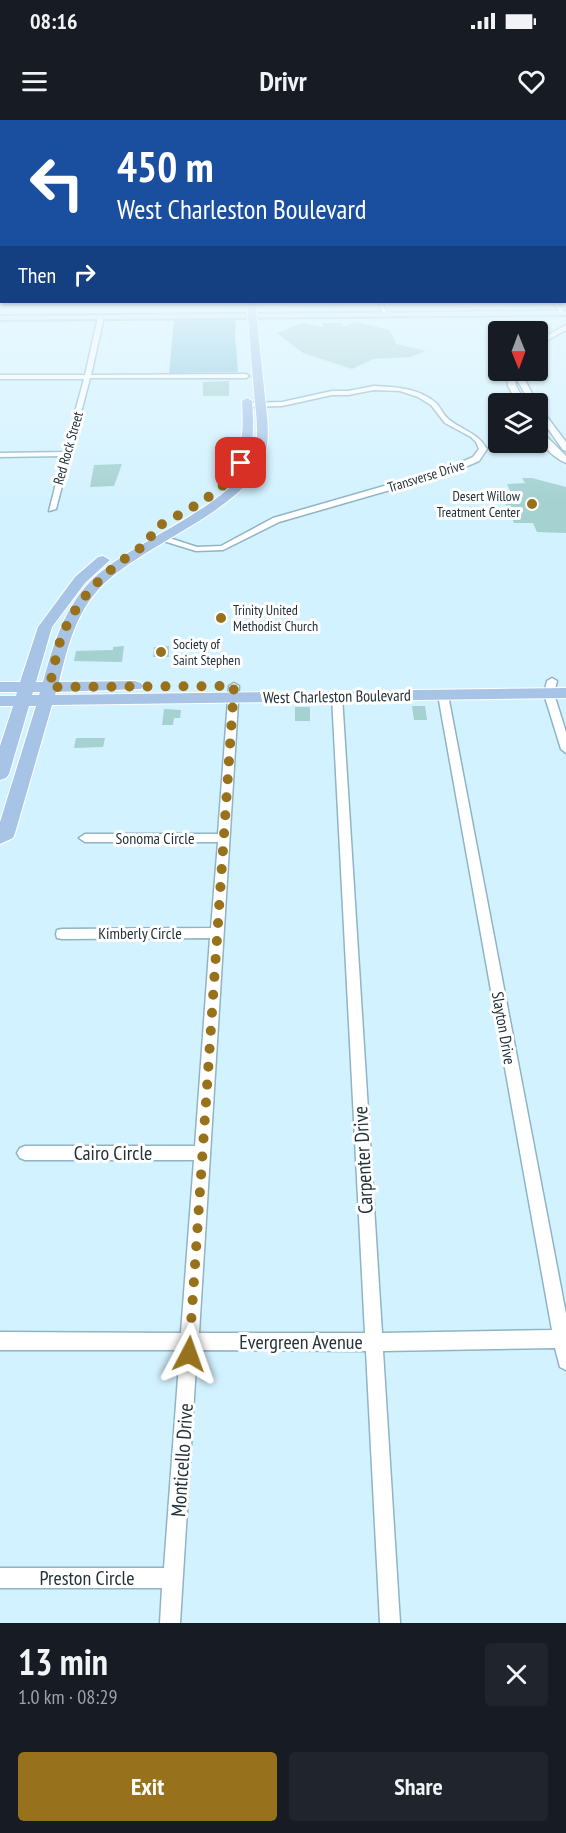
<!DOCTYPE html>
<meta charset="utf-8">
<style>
:root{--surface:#171b24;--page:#20242c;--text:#f1f3f6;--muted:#9ea1a6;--accent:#98711c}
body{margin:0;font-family:"PT Sans Narrow",sans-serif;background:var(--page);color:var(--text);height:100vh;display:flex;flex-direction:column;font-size:22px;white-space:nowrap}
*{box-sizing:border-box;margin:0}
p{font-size:20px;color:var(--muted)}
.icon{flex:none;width:33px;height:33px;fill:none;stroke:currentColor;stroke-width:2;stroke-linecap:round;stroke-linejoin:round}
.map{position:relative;height:1503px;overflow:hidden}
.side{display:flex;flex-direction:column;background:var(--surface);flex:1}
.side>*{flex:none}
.top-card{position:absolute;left:0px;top:0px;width:567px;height:183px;box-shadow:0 2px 4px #0004;background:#1a4fa0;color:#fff;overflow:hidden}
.needle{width:39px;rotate:179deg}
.controls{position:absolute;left:488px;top:201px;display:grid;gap:12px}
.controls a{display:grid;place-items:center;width:60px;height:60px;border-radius:6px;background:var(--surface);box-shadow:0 2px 4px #0004;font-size:30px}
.pin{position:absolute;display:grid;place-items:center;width:51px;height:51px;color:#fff;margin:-26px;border-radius:12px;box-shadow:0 3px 9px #0006}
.me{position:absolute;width:66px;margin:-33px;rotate:4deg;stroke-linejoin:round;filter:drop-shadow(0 0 4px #0008)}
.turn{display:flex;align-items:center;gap:21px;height:126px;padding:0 18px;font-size:27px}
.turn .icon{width:78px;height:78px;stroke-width:2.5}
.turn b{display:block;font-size:42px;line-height:51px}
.then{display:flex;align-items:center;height:57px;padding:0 18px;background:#0003;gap:12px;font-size:22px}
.round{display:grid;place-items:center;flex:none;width:63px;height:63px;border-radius:6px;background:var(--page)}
.headline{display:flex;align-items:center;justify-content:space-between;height:102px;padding:0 18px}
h1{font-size:36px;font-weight:600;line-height:45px}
.primary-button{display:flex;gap:12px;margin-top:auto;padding:12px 18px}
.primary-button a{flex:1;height:69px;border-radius:6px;background:var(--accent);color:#fff;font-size:24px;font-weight:600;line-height:69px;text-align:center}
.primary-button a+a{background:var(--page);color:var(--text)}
.status{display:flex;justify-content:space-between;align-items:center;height:42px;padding:0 30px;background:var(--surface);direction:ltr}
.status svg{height:16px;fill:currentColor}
header{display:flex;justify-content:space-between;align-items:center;height:78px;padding:0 18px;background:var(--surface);font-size:27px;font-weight:600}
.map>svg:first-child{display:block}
</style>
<div class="status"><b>08:16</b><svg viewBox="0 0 49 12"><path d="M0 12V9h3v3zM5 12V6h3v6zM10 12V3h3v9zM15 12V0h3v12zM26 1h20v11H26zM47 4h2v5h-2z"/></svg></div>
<header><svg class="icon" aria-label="menu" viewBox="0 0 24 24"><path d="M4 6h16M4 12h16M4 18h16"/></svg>Drivr<svg class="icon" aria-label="heart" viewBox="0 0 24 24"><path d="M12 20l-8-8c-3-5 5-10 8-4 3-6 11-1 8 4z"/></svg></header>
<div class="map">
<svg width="566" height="1503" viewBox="0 0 566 1503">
<rect width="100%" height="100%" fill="#d3f2ff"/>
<!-- green -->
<path fill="#89c4dc" d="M 231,199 L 236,201 L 235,214 L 238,252 L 169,253 L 174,200 Z"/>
<!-- building -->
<path fill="#a5d1d1" d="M 356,202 L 390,210 L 396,224 L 426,231 L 411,237 L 373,239 L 352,249 L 303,233 L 277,213 L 302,203 L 324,207 L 322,203 L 341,203 L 343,207 Z
M 229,261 L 229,276 L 203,276 L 203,262 Z
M 122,344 L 114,366 L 90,367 L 94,345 Z
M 522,358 L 532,358 L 566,367 L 566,413 L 537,412 L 533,403 L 514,403 L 504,380 L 507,380 L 505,375 L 512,375 L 507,364 L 525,363 Z
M 124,526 L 122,542 L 74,541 L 76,531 L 113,530 L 113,527 Z
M 169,526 L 169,537 L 153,537 L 154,527 Z
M 412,586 L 425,586 L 427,600 L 414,600 Z
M 295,587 L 310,587 L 310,601 L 295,601 Z
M 164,589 L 181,590 L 180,598 L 174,598 L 173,605 L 162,605 Z
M 76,618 L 105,618 L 103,627 L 74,628 Z"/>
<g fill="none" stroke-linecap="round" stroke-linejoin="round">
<!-- minor casing -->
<g stroke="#8fb4c4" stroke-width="3">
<path id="minor" d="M 378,182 L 382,182 L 388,196 L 384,196 Z
M 553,182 L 557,182 L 565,194 L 561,194 Z
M 101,195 L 104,197 L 91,255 L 246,254 L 249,256 L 246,258 L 90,258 L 56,389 L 49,391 L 63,336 L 0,337 L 0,333 L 64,332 L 84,259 L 0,259 L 0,255 L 85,255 L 98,197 Z
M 374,266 C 395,267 419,268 436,283 C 441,288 444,297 451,301 C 464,311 478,313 487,329 L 479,341 L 456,351 L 279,402 L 223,430 L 196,431 L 157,419 L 156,417 L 160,415 L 197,427 L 221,426 L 273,398 L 450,347 L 473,337 L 479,329 L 476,322 L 471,317 L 445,303 L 431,285 L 418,277 L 400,271 L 374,270 L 348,275 L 332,275 L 282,286 L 247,287 L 244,285 L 247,283 L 282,282 L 332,271 L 348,271 Z
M 552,558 L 557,561 L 554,574 L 566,612 L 566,633 L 561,629 L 544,574 L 547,561 Z
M 234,563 L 239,566 L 199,1213 L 365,1213 L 332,576 L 337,573 L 342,576 L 382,1213 L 552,1210 L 438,575 L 443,572 L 448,575 L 566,1194 L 566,1250 L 560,1247 L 555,1228 L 383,1231 L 400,1503 L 380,1503 L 366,1231 L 197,1230 L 180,1503 L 160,1503 L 162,1468 L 0,1468 L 0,1448 L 164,1448 L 180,1230 L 0,1230 L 0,1212 L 181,1213 L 194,1040 L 25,1040 L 20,1038 L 17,1033 L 20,1028 L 25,1026 L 195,1026 L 210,818 L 62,819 L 57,818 L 56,814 L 57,810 L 62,809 L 211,808 L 218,722 L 85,722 L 79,718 L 85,714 L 218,714 L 229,566 Z"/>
</g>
<!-- tertiary casing -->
<g stroke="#8fb4c4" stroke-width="3">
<path id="tertiary" d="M 566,205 L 566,210 L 537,226 L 537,221 Z
M 506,250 L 514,250 L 516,266 L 526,284 L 518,284 L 508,266 Z
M 518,250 L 526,250 L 524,258 L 538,285 L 566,322 L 566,331 L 563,330 L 537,293 L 537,284 L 531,284 L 516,258 Z
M 537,307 L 566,336 L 566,343 C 553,337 537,323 537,307 Z"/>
</g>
<!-- secondary casing -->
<g stroke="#8fb4c4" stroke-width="4">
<path id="secondary" d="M 566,191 L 566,195 L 0,200 L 0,196 Z"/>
</g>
<!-- primary casing -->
<g stroke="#fff" stroke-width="2">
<path id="primary" d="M 247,182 L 255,182 C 258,211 261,239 264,268 C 266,290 271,313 265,335 C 249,390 136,426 97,471 C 75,496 67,529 59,562 L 135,561 L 141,563 L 143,566 L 141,569 L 56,572 L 55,575 L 566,568 L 566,578 L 52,585 L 15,713 L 13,718 L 0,724 L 0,702 L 36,586 L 29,586 L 9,654 L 6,658 L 0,660 L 0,626 L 13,586 L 0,586 L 0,576 L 16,576 L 17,572 L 0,572 L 0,562 L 20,562 L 38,507 L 75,457 L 98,437 L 103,436 L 110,440 L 85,463 L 52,507 L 36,562 L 43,562 C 53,526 63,491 89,463 C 127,422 236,386 253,336 C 261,315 255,291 254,269 C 251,240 249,211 247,182 ZM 33,572 L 40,572 L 39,575 L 32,575 Z
M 247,278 L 252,281 C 254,303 256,354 229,363 L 223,359 C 243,331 244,315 242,281 Z"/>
</g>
<!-- minor -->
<use href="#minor" fill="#fff" fill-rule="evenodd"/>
<!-- tertiary -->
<use href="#tertiary" fill="#fff" fill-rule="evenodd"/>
<!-- secondary -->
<use href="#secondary" fill="#d3e1f3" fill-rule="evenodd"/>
<!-- primary -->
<use href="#primary" fill="#a7c4e6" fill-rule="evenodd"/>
</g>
<!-- sky -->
<linearGradient id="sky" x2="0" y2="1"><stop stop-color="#87a8e4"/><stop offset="0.45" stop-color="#ebf9ff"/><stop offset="1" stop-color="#ebf9ff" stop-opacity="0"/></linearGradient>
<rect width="566" height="382" fill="url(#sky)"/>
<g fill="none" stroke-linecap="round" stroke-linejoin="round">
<!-- route -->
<path stroke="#98711c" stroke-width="10" stroke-dasharray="0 18" d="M 189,1234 L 234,566 L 49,567 C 54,550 56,532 62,516 C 79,474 112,445 150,422 L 152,410 C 184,391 222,376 241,343"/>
</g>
<!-- markers -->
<g fill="#98711c" stroke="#fff" stroke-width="2">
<circle cx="532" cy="384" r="6"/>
<circle cx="221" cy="498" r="6"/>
<circle cx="161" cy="532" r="6"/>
</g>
<g text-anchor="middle" stroke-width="6" stroke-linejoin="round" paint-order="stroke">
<!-- far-street labels -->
<g font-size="14" fill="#233238" stroke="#fff">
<text transform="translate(68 328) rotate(-74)" y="5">Red Rock Street</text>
<text transform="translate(426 356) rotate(-17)" y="5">Transverse Drive</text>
</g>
<!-- far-poi labels -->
<g font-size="14" fill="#233238" stroke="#fff" text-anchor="start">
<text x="520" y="381" text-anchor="end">Desert Willow<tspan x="520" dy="16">Treatment Center</tspan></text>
<text x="233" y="495">Trinity United<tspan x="233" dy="16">Methodist Church</tspan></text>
<text x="173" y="529">Society of<tspan x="173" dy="16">Saint Stephen</tspan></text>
</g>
<!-- street labels -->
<g font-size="16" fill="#233238" stroke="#fff">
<text transform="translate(337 576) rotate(-1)" y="6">West Charleston Boulevard</text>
<text x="155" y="724">Sonoma Circle</text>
<text x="140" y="819">Kimberly Circle</text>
<text transform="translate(504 908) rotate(80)" y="6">Slayton Drive</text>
</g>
<!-- near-street labels -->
<g font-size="20" fill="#233238" stroke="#fff">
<text x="113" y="1040">Cairo Circle</text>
<text transform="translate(363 1040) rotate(-93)" y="7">Carpenter Drive</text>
<text x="301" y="1229">Evergreen Avenue</text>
<text transform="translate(182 1340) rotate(-86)" y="7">Monticello Drive</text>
<text x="87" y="1465">Preston Circle</text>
</g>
</g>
</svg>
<div class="controls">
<a><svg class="needle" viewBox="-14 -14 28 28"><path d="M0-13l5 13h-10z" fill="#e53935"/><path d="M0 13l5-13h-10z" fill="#9ea1a6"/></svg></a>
<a><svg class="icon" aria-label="layers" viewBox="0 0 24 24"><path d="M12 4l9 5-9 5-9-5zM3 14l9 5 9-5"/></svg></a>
</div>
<div class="pin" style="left:241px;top:343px;background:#d93025"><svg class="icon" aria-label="arrive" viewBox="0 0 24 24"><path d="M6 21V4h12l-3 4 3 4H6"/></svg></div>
<svg class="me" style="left:189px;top:1234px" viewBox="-20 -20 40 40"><path d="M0-17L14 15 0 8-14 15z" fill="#98711c" stroke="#fff" stroke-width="4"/></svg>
<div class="top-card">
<div class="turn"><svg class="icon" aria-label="left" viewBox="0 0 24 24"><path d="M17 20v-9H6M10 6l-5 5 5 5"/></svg><div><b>450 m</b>West Charleston Boulevard</div></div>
<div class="then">Then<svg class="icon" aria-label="right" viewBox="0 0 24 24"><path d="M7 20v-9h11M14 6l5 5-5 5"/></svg></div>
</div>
</div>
<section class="side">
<div class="headline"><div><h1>13 min</h1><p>1.0 km · 08:29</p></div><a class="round"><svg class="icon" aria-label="close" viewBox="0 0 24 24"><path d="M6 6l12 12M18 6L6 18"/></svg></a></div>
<div class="primary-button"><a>Exit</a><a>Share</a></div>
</section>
